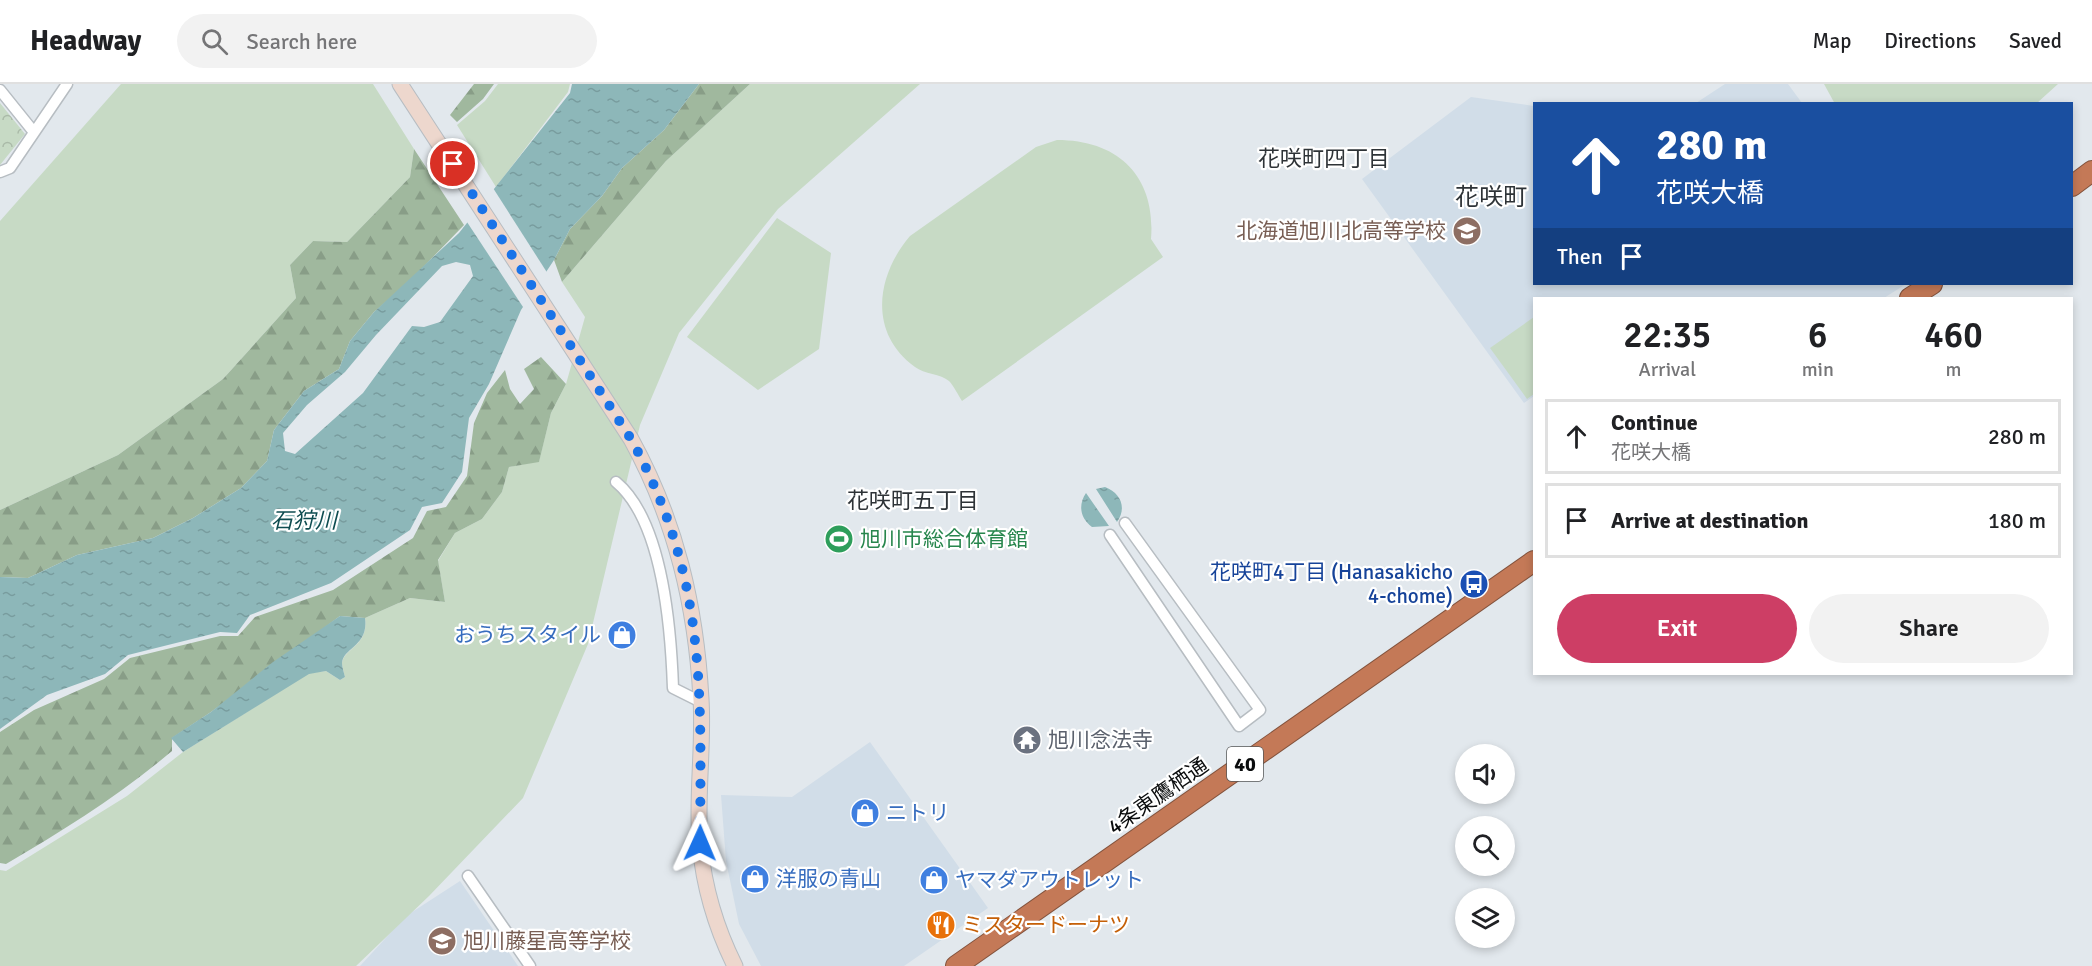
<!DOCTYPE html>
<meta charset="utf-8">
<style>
:root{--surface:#fff;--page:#f2f2f2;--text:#202124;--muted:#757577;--line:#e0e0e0;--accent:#cd3e65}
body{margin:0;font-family:Signika,"Noto Sans JP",sans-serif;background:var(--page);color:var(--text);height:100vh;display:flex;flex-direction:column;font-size:22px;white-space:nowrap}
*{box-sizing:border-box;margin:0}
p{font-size:20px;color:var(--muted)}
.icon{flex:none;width:33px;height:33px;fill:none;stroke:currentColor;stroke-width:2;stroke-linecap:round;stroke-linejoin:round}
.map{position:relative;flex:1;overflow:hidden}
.panel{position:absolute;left:1533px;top:213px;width:540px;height:378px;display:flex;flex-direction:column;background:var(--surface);border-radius:0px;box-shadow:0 3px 9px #0003}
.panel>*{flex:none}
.top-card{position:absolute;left:1533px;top:18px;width:540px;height:183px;border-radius:0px;box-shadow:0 3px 9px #0003;background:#1a4fa0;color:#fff;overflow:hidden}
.tools{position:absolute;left:1455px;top:660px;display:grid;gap:12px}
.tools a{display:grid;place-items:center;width:60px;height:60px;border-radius:50%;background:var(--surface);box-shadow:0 3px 9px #0003;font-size:30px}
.pin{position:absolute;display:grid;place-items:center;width:51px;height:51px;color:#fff;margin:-26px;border:3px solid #fff;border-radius:50%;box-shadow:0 2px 6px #0007}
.me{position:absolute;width:66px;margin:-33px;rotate:1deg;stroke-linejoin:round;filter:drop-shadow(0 0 4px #0008)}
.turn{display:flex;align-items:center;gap:21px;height:126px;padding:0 24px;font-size:27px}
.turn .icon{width:78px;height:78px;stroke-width:2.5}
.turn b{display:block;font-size:42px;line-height:51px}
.then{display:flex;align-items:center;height:57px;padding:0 24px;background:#0003;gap:12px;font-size:22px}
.eta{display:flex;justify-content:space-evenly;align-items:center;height:102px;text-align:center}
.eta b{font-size:36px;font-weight:600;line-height:42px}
.button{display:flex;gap:12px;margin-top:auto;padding:12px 24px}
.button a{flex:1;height:69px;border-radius:36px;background:var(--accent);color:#fff;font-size:24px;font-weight:600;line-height:69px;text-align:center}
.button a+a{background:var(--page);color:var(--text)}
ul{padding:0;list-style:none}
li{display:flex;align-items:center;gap:18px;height:75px;margin:0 12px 9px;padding:0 12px;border:3px solid var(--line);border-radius:0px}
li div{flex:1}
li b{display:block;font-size:22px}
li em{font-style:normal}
header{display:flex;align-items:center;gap:36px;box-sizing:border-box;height:84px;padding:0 30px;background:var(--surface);border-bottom:2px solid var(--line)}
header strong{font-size:28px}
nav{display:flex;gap:33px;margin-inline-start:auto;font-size:21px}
.search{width:420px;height:54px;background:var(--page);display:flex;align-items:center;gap:15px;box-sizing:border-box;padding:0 21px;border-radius:33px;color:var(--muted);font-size:22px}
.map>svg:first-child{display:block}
</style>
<header>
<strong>Headway</strong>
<div class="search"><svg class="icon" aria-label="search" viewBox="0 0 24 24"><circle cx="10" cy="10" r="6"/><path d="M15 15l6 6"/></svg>Search here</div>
<nav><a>Map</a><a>Directions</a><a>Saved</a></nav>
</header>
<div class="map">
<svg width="2092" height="882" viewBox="0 0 2092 882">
<defs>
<pattern id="forest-firs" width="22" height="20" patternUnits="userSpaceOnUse" patternTransform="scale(1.5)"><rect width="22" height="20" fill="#a0b89e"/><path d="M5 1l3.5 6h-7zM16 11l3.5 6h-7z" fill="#889d87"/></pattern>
<pattern id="park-crowns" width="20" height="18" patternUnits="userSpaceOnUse" patternTransform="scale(1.5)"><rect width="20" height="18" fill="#c7dac5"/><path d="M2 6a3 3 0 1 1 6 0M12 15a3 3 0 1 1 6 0" fill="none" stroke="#aabaa8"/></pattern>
<pattern id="water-ripples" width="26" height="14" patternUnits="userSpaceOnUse" patternTransform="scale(1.5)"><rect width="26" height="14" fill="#8db7b9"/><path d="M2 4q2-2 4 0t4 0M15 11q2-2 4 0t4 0" fill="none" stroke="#789c9e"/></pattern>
</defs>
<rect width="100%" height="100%" fill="#e2e8ed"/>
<!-- built -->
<path fill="#d1dde8" d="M 1725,0 L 1788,0 L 1802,19 L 1696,19 Z
M 1471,13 L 1534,22 L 1534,200 L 1906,200 L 1884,214 L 1534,214 L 1534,312 L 1524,319 L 1362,95 Z
M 870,658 L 988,824 L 904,882 L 761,882 L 739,840 L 726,777 L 721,711 L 792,713 Z
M 460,797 L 518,882 L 360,882 L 406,832 Z"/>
<!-- grass -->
<path fill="#c7dac5" d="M 121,0 L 373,0 L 414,65 L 410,93 L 347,158 L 313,157 L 290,181 L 296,214 L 223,295 L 118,371 L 0,426 L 0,137 Z
M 498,0 L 570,0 L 568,8 L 496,103 L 457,41 L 485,17 Z
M 750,0 L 920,0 L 778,125 L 679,249 L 640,341 L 588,560 L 523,714 L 429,812 L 356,882 L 0,882 L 0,786 L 6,787 L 127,712 L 183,668 L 309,589 L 326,587 L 340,596 L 345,593 C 344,589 342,583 342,579 C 344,564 369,562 365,534 L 410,514 L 445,518 L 438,477 L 455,449 L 482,435 L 502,408 L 509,383 L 539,377 L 551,329 L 566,300 L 585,233 L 562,198 L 666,77 Z
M 1824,0 L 2058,0 L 2037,19 L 1835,20 Z
M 1057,56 C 1120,56 1156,94 1151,155 L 1163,173 L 962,317 C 958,311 954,302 949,297 C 941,290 924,290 915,283 C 868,249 876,192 910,152 L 1036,63 Z
M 777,134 L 831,169 L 819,265 L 758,306 L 687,253 Z
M 1534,233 L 1534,310 L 1527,315 L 1490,264 Z"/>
<!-- forest -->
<path fill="url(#forest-firs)" d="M 474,0 L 494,0 L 483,15 L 457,38 L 450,31 Z
M 699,0 L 750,0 L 666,77 L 562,198 L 554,176 L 570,145 L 602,112 L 622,84 L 664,46 Z
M 414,65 L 464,141 L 406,201 L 374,228 L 350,257 L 339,285 L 304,307 L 274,346 L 267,377 L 241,404 L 193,434 L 153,454 L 77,471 L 28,494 L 0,493 L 0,426 L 118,371 L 223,295 L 296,214 L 290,181 L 313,157 L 347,158 L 410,93 Z
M 541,273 L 566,300 L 551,329 L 539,378 L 509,383 L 502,408 L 482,435 L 455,449 L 438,476 L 445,518 L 410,514 L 365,534 L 340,532 L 211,628 L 172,654 L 172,667 C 120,711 64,746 6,780 L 0,779 L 0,648 L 34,626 L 104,595 L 130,574 L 220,552 L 238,552 L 255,533 L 333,506 L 413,454 L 427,427 L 446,423 L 467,392 L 474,339 L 487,309 L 505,286 L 510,305 L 520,320 L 534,305 L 524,285 Z"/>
<!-- park -->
<path fill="url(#park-crowns)" d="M 0,19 L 25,50 L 0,81 Z"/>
<!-- water -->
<path fill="url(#water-ripples)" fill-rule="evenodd" d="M 572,0 L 699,0 L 664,46 L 622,84 L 602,112 L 570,145 L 554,176 L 521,226 L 489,300 L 469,334 L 462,388 L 442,419 L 422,423 L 410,446 L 331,499 L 250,531 L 237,549 L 220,548 L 128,571 L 105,590 L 47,611 L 0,645 L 0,493 L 28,494 L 77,471 L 153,454 L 193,434 L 241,404 L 267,377 L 274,346 L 304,307 L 339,285 L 350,257 L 374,228 L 459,149 L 570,9 ZM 456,178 L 470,181 L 473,192 L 440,238 L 424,243 L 412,242 L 363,309 L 295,370 L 285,367 L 283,349 L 307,321 L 345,288 L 376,251 L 442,182 Z
M 1105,403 C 1121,409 1127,424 1117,438 L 1096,405 Z
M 1086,409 L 1109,442 L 1092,443 C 1080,434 1078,421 1086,409 Z
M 340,532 L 365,534 C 369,562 343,564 342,579 C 342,583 344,589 345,593 L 340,596 L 326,587 L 309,590 L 183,668 L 171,654 L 211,628 L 273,578 Z"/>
<!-- pier -->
<path fill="#e2e8ed" d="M 493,104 L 548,190 L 525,226 L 465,135 Z"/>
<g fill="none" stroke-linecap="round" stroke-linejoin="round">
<!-- street casing -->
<g stroke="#b7bdc2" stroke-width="13">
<path id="street" d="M 0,6 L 33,47
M 0,88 L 10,84 L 67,0
M 616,398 C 663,437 671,546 673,604 L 701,618
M 1110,451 L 1239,642 L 1260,626 L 1125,439
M 468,792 L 530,882"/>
</g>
<!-- secondary casing -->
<g stroke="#b7bdc2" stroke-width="17">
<path id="secondary" d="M 400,0 L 631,355 C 676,437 696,522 701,615 C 704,663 696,712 700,761 C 704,803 716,844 735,882"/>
</g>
<!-- highway casing -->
<g stroke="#83533d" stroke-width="22">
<path id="highway" d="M 2072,102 L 2092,87
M 1910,214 L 1932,200
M 956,882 L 1534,477"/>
</g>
<!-- street -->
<use href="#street" stroke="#fff" stroke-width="10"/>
<!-- secondary -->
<use href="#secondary" stroke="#edd7cd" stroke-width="15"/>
<!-- highway -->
<use href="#highway" stroke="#c47957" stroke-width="20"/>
</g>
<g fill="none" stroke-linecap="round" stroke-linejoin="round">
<!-- route -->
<path stroke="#1a73e8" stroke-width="10" stroke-dasharray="0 18" d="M 453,80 L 631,355 C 707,493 701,607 700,759"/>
</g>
<!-- icons -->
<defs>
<g id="school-disc" transform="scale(1.5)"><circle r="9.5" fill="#8d6e63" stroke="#fff"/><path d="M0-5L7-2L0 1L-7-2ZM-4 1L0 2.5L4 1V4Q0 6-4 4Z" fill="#fff"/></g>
<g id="stadium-disc" transform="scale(1.5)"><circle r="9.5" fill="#2e9e5b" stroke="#fff"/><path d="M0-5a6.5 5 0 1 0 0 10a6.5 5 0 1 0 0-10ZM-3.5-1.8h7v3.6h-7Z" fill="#fff"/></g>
<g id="bus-disc" transform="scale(1.5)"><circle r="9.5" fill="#1a4fb4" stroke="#fff"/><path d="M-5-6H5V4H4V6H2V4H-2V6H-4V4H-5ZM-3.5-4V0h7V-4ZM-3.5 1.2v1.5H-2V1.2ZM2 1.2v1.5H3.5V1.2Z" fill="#fff"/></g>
<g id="shop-disc" transform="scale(1.5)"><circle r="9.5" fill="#3f7fe0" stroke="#fff"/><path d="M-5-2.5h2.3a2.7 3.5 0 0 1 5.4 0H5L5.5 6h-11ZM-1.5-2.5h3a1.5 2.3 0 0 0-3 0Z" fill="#fff"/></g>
<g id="temple-disc" transform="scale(1.5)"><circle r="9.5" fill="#6b7280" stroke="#fff"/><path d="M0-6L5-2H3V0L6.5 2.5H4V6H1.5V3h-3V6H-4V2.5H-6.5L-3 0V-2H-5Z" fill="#fff"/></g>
<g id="restaurant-disc" transform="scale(1.5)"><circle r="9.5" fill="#e8710a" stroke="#fff"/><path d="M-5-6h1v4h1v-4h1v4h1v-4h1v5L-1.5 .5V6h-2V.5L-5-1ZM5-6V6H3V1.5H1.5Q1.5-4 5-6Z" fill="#fff"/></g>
</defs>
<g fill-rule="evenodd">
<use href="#school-disc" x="1467" y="147"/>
<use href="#stadium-disc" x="839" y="455"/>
<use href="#bus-disc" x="1474" y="500"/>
<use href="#shop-disc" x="622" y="551"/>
<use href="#temple-disc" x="1027" y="656"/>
<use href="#shop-disc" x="865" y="729"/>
<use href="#shop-disc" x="755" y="795"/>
<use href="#shop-disc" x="934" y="796"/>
<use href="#restaurant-disc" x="941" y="841"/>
<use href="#school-disc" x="442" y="857"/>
</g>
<g text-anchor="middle" stroke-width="4.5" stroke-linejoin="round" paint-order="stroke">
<!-- shield labels -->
<rect fill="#fff" stroke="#545556" stroke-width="1.5" x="1227" y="663" width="36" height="34" rx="4.5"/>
<g font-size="20" font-weight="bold" fill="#0a0c0d">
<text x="1245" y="687">40</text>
</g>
<!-- education labels -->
<g font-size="21" fill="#785e54" stroke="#fff" text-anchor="end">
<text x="1446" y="154">北海道旭川北高等学校</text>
<text x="463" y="864" text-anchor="start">旭川藤星高等学校</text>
</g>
<!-- leisure labels -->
<g font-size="21" fill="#27864d" stroke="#fff" text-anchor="start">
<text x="860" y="462">旭川市総合体育館</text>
</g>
<!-- transit labels -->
<g font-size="21" fill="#164399" stroke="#fff" text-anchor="end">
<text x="1453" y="495">花咲町4丁目 (Hanasakicho<tspan x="1453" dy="24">4-chome)</tspan></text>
</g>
<!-- shop labels -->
<g font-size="21" fill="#366cbe" stroke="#fff" text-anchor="start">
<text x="601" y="558" text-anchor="end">おうちスタイル</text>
<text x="886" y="736">ニトリ</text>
<text x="776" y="802">洋服の青山</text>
<text x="955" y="803">ヤマダアウトレット</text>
</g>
<!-- worship labels -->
<g font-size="21" fill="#5b616d" stroke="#fff" text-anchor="start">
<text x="1048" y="663">旭川念法寺</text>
</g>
<!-- street labels -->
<g font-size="21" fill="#0a0c0d" stroke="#fff">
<text transform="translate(1158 712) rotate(-35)" y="7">4条東鷹栖通</text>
</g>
<!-- food labels -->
<g font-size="21" fill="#c56008" stroke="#fff" text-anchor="start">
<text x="962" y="848">ミスタードーナツ</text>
</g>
<!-- neighbourhood labels -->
<g font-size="22" fill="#2e3337" stroke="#fff">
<text x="1324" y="82">花咲町四丁目</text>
<text x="913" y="424">花咲町五丁目</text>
</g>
<!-- water labels -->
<g font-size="22" font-style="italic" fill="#0e4c50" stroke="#fff">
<text x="304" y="444">石狩川</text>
</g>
<!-- quarter labels -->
<g font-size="24" fill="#2e3337" stroke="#fff">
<text x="1491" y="121">花咲町</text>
</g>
</g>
</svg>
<div class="tools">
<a><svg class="icon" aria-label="sound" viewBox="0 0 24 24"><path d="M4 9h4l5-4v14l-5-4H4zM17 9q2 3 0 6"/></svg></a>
<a><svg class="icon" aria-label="search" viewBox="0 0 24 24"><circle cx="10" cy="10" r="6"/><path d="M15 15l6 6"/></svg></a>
<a><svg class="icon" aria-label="layers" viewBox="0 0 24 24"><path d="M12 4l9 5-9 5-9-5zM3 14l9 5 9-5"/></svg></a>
</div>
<div class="pin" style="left:453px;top:80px;background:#d93025"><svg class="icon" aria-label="arrive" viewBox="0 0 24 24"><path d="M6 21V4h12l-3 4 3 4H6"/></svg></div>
<svg class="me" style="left:700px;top:759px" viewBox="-20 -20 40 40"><path d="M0-17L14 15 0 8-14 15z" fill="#1a73e8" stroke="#fff" stroke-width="4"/></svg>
<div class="top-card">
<div class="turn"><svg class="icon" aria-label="ahead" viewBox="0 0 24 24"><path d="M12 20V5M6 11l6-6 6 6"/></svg><div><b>280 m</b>花咲大橋</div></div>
<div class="then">Then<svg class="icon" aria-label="arrive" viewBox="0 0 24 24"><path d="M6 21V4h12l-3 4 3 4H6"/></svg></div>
</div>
<section class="panel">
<div class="eta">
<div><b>22:35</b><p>Arrival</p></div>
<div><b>6</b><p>min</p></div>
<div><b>460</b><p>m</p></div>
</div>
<ul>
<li><svg class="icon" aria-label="ahead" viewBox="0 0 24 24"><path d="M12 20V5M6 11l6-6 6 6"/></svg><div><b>Continue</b><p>花咲大橋</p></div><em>280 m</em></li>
<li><svg class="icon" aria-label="arrive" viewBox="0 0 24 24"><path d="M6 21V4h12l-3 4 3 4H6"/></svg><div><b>Arrive at destination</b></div><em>180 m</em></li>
</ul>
<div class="button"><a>Exit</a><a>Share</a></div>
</section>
</div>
